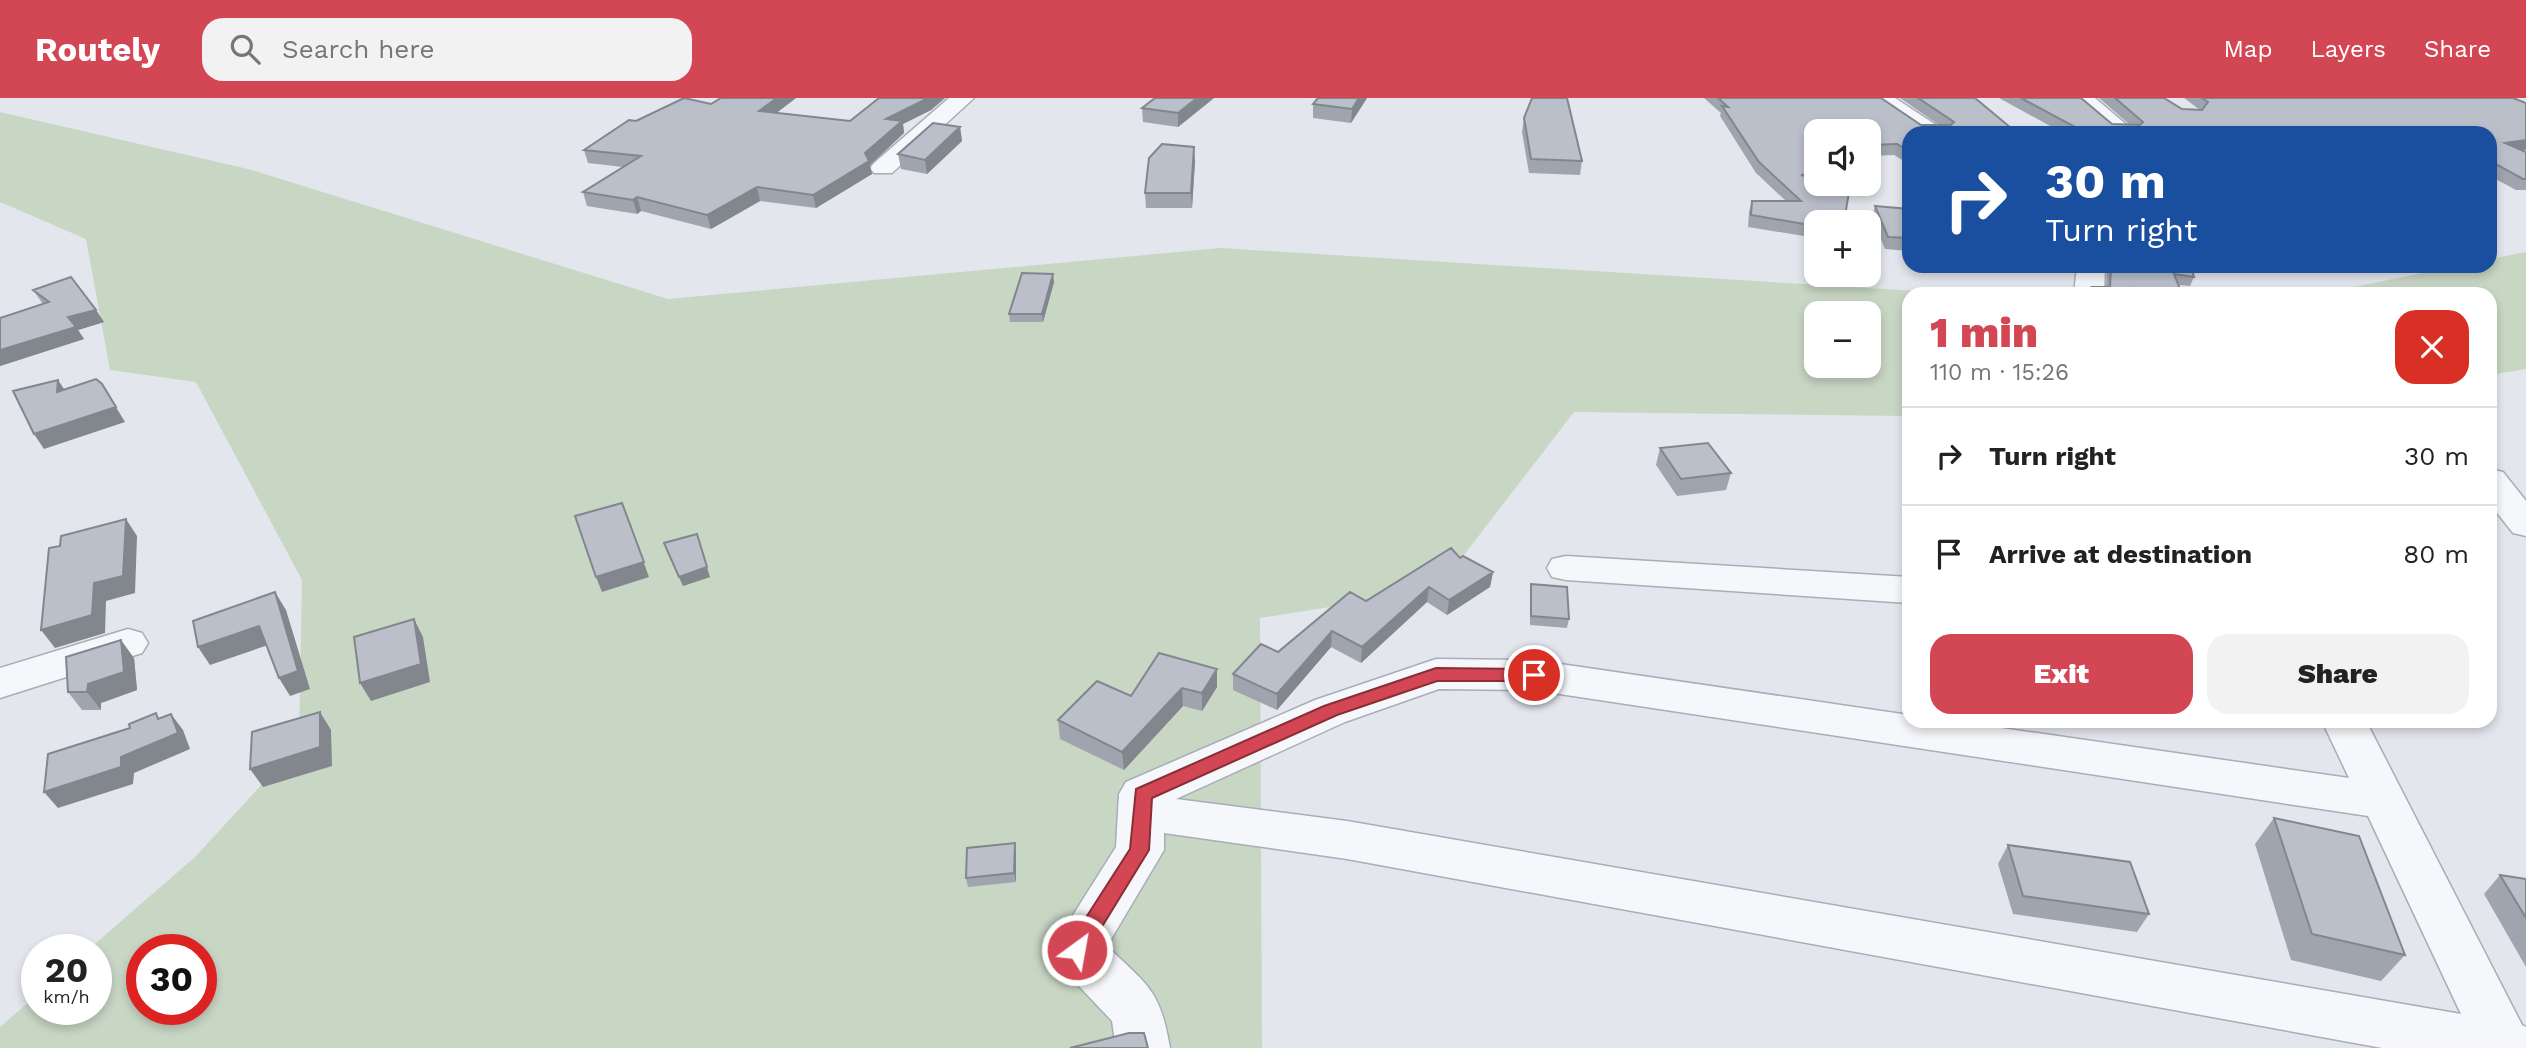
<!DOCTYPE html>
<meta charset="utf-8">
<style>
:root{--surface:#fff;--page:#f2f2f2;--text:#222;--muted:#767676;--line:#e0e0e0;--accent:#d34654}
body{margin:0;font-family:"Work Sans",sans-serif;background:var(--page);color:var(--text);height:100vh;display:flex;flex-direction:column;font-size:26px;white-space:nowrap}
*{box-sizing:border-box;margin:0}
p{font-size:23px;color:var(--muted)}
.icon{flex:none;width:38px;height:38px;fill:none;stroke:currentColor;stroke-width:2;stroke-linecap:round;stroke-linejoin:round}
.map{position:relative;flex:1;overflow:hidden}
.panel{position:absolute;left:1902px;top:189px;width:595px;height:441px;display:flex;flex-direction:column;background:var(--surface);border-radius:21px;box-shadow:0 4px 10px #0003}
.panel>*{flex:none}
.top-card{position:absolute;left:1902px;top:28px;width:595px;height:147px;border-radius:21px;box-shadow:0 4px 10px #0003;background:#1a4fa0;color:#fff;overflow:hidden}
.fabs{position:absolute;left:1804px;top:21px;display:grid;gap:14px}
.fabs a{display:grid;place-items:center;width:77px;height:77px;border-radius:14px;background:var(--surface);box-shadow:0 4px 10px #0003;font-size:35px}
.speed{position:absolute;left:21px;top:836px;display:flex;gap:14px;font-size:35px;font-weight:700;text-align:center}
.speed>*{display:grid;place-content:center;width:91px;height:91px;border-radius:50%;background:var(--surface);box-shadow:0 4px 10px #0003;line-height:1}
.speed small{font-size:18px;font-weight:400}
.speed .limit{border:10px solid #d22;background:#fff;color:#111}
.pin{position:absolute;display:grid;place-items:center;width:60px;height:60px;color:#fff;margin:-30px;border:4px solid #fff;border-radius:50%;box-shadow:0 2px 7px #0007}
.me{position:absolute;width:77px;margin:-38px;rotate:32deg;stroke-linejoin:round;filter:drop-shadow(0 0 5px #0008)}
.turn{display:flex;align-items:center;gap:24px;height:147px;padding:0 28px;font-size:32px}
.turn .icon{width:91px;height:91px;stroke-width:2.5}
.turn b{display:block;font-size:49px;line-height:60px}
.round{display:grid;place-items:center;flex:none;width:74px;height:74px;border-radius:21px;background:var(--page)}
.summary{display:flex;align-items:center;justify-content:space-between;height:119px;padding:0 28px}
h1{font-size:42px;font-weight:800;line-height:52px;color:var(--accent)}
.primary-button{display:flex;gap:14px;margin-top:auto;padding:14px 28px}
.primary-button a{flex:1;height:80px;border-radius:21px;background:var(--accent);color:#fff;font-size:28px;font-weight:800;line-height:80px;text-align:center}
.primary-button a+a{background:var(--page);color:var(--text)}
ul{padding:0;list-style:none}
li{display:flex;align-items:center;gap:21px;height:98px;padding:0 28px;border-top:2px solid var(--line)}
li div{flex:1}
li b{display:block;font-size:26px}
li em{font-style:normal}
header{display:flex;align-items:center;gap:42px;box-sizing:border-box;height:98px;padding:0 35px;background:var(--accent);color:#fff}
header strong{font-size:33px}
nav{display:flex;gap:38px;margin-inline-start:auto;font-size:24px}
.search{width:490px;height:63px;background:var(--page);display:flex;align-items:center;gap:18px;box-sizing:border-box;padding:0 24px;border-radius:21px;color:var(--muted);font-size:26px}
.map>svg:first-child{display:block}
</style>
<header>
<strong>Routely</strong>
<div class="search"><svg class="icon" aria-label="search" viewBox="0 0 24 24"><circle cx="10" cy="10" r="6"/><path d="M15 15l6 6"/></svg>Search here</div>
<nav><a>Map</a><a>Layers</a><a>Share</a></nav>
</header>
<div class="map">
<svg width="2526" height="950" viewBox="0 0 2526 950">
<rect width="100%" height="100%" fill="#e3e6ec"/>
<!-- green -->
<path fill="#c8d6c4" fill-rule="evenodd" d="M 0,14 L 248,71 L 668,201 L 1221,150 L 1964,196 L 1909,196 L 1909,318 L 1574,314 L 1437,492 L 1260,520 L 1262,950 L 0,950 L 0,929 L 37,897 L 37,912 L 96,912 L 96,852 L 88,852 L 195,759 L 299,646 L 302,482 L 196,284 L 110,272 L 86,141 L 0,104 ZM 1816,215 L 1869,215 L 1869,268 L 1816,268 ZM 142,852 L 201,852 L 201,912 L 142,912 Z
M 2526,154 L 2526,271 L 2490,277 L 2490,196 L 2320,196 L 2456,168 L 2490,168 L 2490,161 Z"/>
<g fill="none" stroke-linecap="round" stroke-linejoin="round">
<!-- minor casing -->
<g stroke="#a8adb7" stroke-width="3">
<path id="minor" d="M 949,0 L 974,0 L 892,75 L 874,75 L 870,70 L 874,65 Z
M 1868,0 L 1895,0 L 1948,35 L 1919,35 Z
M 2070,0 L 2095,0 L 2136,35 L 2109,35 Z
M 2077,168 L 2105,168 L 2104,196 L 2074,196 Z
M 2490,371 L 2503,374 L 2526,403 L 2526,438 L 2513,435 L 2490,406 Z
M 1566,458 L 1909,479 L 1909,505 L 1566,482 L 1552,479 L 1547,470 L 1552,461 Z
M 128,531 L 142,535 L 148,545 L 142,555 L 0,600 L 0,570 Z
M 1436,561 L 1533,562 L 1909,617 L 1909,623 L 1953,623 L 2349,680 L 2322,623 L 2366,623 L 2522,927 L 2526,929 L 2526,950 L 2382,950 L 1347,761 L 1164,735 L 1164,752 L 1107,848 C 1148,888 1160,891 1170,950 L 1116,950 L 1112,923 L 1059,867 L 1051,852 L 1116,749 L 1119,696 L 1126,684 L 1315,602 ZM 1439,591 L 1533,592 L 2368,718 L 2461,916 L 1347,723 L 1176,701 L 1345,624 Z"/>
</g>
<!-- minor -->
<use href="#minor" fill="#f6f7fa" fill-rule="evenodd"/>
</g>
<!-- wall -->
<path fill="#a0a4ae" d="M 721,0 L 796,0 L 776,15 L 850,23 L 879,0 L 945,0 L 931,12 L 903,26 L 904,35 L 870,67 L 872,76 L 816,110 L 760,103 L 711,131 L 641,113 L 637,116 L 587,108 L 583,94 L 623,69 L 588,65 L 584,52 L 636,23 L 711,6 Z
M 1155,0 L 1214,0 L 1178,29 L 1143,24 L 1142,10 Z
M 1318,0 L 1367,0 L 1351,25 L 1313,20 L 1313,6 Z
M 1704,0 L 1881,0 L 1921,27 L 1939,27 L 1900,0 L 1975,0 L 2017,35 L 1909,35 L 1909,66 L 1894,57 L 1869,58 L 1869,33 L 1816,33 L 1816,140 L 1748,129 L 1749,114 L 1752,103 L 1786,103 L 1756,75 L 1720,18 L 1721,15 Z
M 1999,0 L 2081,0 L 2112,26 L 2130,27 L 2099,0 L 2164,0 L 2182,11 L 2200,12 L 2184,0 L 2513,0 L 2526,5 L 2526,52 L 2523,52 L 2526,54 L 2526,92 L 2516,92 L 2490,78 L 2490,35 L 2063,35 Z
M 1524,20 L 1582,63 L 1580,77 L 1529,75 L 1522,34 Z
M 960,29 L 962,43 L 927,76 L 901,71 L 898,56 Z
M 1195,63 L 1192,110 L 1146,110 L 1145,95 Z
M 1875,108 L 1909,111 L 1909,153 L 1885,151 L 1872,120 Z
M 2107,168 L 2210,168 L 2191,169 L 2194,179 L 2190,188 L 2179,187 L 2182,196 L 2089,196 L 2092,189 L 2106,189 Z
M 1054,184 L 1043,224 L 1010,224 L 1009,216 Z
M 33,192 L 96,212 L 104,224 L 78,232 L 84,241 L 0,268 L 0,220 L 43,206 Z
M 1660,350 L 1731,375 L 1726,392 L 1677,398 L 1656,367 Z
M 664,445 L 710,479 L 683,488 Z
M 1493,474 L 1490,489 L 1447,517 L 1427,504 L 1361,565 L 1331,549 L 1277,612 L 1233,592 L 1233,576 L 1278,554 L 1366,503 Z
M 1531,486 L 1569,521 L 1567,530 L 1530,527 L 1530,495 Z
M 1159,555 L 1217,589 L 1202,613 L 1183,608 L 1124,672 L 1060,641 L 1058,622 L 1131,598 Z
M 134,560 L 137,592 L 101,605 L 101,612 L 82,612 L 68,594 Z
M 2274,720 L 2405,857 L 2381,883 L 2291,862 L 2255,746 Z
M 2008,747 L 2149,816 L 2137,834 L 2013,816 L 1998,766 Z
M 1016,755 L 1016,784 L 968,789 L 966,780 Z
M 2500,777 L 2526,781 L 2526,869 L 2484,796 Z"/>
<!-- shaded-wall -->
<path fill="#82868d" d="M 777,0 L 796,0 L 762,26 L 759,13 Z
M 928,0 L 945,0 L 931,12 L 903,26 L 904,35 L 870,67 L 872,76 L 816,110 L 813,97 L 865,55 L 886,21 Z
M 1197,0 L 1214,0 L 1178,29 L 1178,15 Z
M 1359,0 L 1367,0 L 1351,25 L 1352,11 Z
M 960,29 L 962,43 L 927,76 L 925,62 Z
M 2526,42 L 2526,52 L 2499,56 L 2505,45 Z
M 1194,49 L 1195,63 L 1192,110 L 1191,95 Z
M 1816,75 L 1816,86 L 1801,77 Z
M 757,89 L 760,103 L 711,131 L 707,117 Z
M 637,99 L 641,113 L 637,116 L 633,102 Z
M 1053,176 L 1054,184 L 1043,224 L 1042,216 Z
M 96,212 L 104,224 L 78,232 L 84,241 L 0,268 L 0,252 L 68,219 Z
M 58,282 L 68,297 L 57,294 Z
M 102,286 L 125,324 L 44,351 L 34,336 Z
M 622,405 L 649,479 L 602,494 L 596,479 Z
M 126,421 L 137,438 L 135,495 L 106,503 L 105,535 L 55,550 L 41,532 L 94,485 Z
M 697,436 L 710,479 L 683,488 L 679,479 Z
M 1493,474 L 1490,489 L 1447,517 L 1449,502 Z
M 1429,489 L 1427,504 L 1361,565 L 1362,549 Z
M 275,494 L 286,512 L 310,591 L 290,598 L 279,580 Z
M 414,521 L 423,539 L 430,584 L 371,603 L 360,585 Z
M 259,528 L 271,546 L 210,567 L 198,549 Z
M 1332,533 L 1331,549 L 1277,612 L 1277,596 Z
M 121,542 L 134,560 L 137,592 L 101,605 L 101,612 L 87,594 L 88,586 Z
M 1217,571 L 1217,589 L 1202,613 L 1202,595 Z
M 1182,590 L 1183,608 L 1124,672 L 1122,654 Z
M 320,614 L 331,632 L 332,668 L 263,689 L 250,671 Z
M 171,616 L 183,632 L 190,651 L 134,675 L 133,686 L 58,710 L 44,694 L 121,659 Z
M 1015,745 L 1016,755 L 1016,784 L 1014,775 Z"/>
<!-- building -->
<path fill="#babfca" stroke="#82868d" stroke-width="2" d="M 684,0 L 711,6 L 721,0 L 777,0 L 759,13 L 850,23 L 879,0 L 928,0 L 886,21 L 902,23 L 865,55 L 869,63 L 813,97 L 757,89 L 707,117 L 637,99 L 633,102 L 583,94 L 641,58 L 584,52 L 629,22 L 636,23 Z
M 1155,0 L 1197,0 L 1178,15 L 1142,10 Z
M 1318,0 L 1359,0 L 1352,11 L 1313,6 Z
M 1532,0 L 1567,0 L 1582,63 L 1531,61 L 1524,20 Z
M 1718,0 L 1881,0 L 1921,27 L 1951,27 L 1954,24 L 1918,0 L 1975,0 L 2017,35 L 1909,35 L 1909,53 L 1897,46 L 1869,47 L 1869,33 L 1816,33 L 1816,75 L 1801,77 L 1816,81 L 1816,86 L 1841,86 L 1850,88 L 1844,124 L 1816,124 L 1816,128 L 1751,117 L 1752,103 L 1801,103 L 1759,64 L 1722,8 L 1728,9 Z
M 2021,0 L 2081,0 L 2112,26 L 2140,27 L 2143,24 L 2115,0 L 2164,0 L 2182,11 L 2202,12 L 2208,4 L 2202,0 L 2513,0 L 2526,5 L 2526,42 L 2505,45 L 2526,54 L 2526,81 L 2523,81 L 2490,63 L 2490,35 L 2086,35 Z
M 933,25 L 960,29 L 925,62 L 898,56 Z
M 1162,46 L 1194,49 L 1191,95 L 1145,95 L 1149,60 Z
M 1875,108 L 1909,111 L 1909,140 L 1888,139 Z
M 2111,168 L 2191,168 L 2194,179 L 2174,176 L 2182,196 L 2137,190 L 2141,196 L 2096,196 L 2092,189 L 2110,189 Z
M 1022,175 L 1053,176 L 1042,216 L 1009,216 Z
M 71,179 L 96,212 L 68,219 L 76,229 L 0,252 L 0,220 L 49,204 L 33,192 Z
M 96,281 L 102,286 L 116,309 L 34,336 L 13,293 L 58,282 L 57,294 Z
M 1708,345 L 1731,375 L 1681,381 L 1660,350 Z
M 622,405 L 644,464 L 596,479 L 575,418 Z
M 126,421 L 123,478 L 94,485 L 92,517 L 41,532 L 49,450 L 60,448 L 61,438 Z
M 697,436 L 707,469 L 679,479 L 664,445 Z
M 1451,450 L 1460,460 L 1463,458 L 1493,474 L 1449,502 L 1429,489 L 1362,549 L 1332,533 L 1277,596 L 1233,576 L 1261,546 L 1278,554 L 1350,494 L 1366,503 Z
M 1531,486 L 1567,489 L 1569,521 L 1531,518 Z
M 275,494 L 298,573 L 279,580 L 259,528 L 198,549 L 193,523 Z
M 414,521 L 421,566 L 360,585 L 354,539 Z
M 121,542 L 124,574 L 88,586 L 87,594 L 68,594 L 66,559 Z
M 1159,555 L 1217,571 L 1202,595 L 1182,590 L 1122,654 L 1058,622 L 1097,583 L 1131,598 Z
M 320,614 L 320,649 L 250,671 L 252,634 Z
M 156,615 L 158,621 L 171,616 L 178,635 L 121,659 L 121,669 L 44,694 L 48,656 L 130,630 L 129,626 Z
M 2274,720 L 2359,738 L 2405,857 L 2312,836 Z
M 1015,745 L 1014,775 L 966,780 L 967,750 Z
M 2008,747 L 2130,764 L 2149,816 L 2023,798 Z
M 2500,777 L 2526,781 L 2526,820 Z
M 1129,935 L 1144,935 L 1148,950 L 1070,950 Z"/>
<!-- route -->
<path fill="#d34654" stroke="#892e37" stroke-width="2" d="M 1436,570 L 1534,571 L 1542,577 L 1534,583 L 1437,583 L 1337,617 L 1152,700 L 1149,752 L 1084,858 L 1077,861 L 1069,858 L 1066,852 L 1069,846 L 1130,751 L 1136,691 L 1324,608 Z"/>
</svg>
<div class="fabs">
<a><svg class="icon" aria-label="sound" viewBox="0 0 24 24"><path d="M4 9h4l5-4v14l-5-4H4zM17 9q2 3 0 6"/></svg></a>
<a>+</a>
<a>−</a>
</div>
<div class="speed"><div>20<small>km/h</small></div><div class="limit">30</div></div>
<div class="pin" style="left:1534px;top:577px;background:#d93025"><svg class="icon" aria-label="arrive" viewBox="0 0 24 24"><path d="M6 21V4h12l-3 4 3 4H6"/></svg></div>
<svg class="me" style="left:1077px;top:852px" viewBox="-20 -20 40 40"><circle r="17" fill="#d34654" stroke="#fff" stroke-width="3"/><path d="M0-11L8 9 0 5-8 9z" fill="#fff"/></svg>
<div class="top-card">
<div class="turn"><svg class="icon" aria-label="right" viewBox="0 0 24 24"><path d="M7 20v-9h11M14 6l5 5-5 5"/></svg><div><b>30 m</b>Turn right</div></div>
</div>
<section class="panel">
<div class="summary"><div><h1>1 min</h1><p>110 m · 15:26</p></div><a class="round" style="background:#d93025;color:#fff"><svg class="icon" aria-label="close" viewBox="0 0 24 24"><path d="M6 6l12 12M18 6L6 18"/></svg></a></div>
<ul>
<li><svg class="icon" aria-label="right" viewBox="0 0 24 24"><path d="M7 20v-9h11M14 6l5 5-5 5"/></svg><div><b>Turn right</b></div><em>30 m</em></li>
<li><svg class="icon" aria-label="arrive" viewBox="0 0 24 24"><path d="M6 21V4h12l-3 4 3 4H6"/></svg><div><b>Arrive at destination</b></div><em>80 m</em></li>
</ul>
<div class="primary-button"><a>Exit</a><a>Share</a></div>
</section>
</div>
